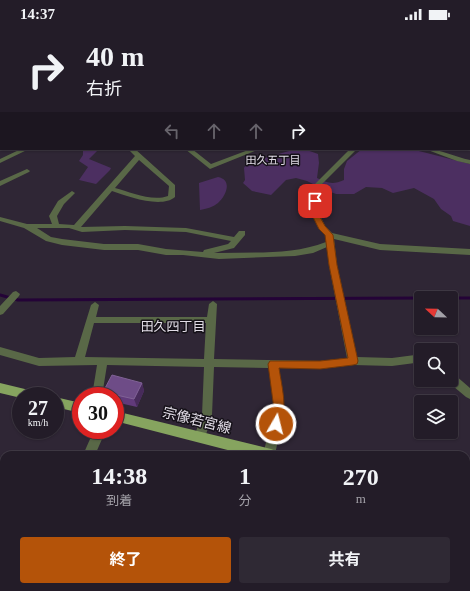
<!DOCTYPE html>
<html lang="ja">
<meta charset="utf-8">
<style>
:root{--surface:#231c28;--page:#2f2934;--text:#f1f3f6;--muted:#a3a1a8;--line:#403a45;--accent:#b45309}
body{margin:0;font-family:"Times New Roman","Noto Sans JP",serif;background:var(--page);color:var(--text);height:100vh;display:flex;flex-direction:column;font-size:15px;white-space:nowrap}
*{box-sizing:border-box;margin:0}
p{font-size:13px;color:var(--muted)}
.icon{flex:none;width:22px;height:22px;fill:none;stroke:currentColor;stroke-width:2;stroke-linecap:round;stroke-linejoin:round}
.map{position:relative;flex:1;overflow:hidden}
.sheet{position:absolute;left:0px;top:423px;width:470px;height:140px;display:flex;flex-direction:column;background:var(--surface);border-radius:12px 12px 0 0;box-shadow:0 1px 3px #0004,0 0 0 1px var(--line)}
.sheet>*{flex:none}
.guide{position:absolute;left:0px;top:0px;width:470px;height:122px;box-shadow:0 1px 3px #0004,0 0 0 1px var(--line);background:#231c28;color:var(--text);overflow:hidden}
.needle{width:26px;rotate:292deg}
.tools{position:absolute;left:414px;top:263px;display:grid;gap:8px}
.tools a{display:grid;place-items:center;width:44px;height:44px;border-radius:4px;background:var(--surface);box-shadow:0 1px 3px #0004,0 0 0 1px var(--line);font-size:20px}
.speed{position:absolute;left:12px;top:359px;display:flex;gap:8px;font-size:20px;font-weight:700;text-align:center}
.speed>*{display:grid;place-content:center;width:52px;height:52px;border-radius:50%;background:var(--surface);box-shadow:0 1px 3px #0004,0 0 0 1px var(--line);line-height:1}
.speed small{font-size:10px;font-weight:400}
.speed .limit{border:6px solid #d22;background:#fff;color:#111}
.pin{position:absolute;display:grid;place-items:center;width:34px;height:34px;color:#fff;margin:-17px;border-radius:8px;box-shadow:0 2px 6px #0006}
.me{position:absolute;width:44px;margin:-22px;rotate:8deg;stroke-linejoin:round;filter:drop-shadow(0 0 3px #0008)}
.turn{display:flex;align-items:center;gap:14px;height:84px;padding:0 20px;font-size:18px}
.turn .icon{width:52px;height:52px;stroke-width:2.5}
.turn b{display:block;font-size:28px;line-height:34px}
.lanes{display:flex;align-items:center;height:38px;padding:0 20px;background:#0003;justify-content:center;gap:20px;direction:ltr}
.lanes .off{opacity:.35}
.eta{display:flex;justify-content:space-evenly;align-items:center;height:68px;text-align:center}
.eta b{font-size:24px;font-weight:700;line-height:28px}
.button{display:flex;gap:8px;margin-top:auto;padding:8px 20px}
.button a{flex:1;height:46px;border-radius:4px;background:var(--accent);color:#fff;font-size:16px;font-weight:700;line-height:46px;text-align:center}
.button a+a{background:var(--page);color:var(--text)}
.status{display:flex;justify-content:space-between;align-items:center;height:28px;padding:0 20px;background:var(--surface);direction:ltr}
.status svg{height:11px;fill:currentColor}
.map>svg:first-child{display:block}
</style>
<div class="status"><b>14:37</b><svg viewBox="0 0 49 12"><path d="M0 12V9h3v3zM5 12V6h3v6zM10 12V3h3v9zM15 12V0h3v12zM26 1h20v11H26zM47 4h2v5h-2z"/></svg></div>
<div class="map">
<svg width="470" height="563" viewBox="0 0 470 563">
<rect width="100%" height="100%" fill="#2f2635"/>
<!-- green -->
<path fill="#4c2f61" d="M 83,121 L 98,122 L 89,131 L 111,140 L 110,142 L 96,156 L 79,152 L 88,139 L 79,133 L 83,127 Z
M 296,121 L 304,121 L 318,126 L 319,135 L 317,150 C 327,155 333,157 344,152 L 344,141 L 347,133 L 362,121 L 411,121 L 470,136 L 470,198 L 453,193 L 451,188 L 441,181 L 434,171 L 414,160 L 393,165 L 382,160 L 366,159 L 354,166 L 336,166 L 325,162 L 307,153 L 296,150 L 286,152 L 271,167 L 252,163 L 243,155 L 245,152 L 244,140 L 247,135 Z
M 218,149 C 233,152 226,168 218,175 C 213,179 206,181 200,182 L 199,155 Z
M 466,493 L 470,493 L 470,563 L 382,563 L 383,559 L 466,559 Z"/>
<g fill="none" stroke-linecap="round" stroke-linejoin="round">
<!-- stream-far1 -->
<path stroke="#240337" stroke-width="1.5" d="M 0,1 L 3,0"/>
<!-- stream -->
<path stroke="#240337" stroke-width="3" d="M 0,267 L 18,272 L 421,270
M 443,270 L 470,270"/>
<!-- minor -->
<path fill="#596847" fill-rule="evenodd" d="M 219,0 L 226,0 L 227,1 L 220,1 Z
M 290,0 L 297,0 L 298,1 L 291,1 Z
M 372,0 L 376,0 L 376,1 L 372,1 Z
M 393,0 L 400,0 L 401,1 L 394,1 Z
M 424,0 L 434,0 L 435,1 L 425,1 Z
M 469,2 L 470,2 L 470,5 L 469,5 Z
M 469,38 L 470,38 L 470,41 L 469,41 Z
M 469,57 L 470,57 L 470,61 L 469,61 Z
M 0,98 L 1,98 L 0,103 Z
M 469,99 L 470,99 L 470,103 L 469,103 Z
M 469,114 L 470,114 L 470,118 L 469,118 Z
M 21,121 L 29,121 L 0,135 L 0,131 Z
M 128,121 L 135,121 L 175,157 L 175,169 C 161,181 127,168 112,163 L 81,199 L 125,198 L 186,200 L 234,209 L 239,203 L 245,203 L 245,207 L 234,220 L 214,225 L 219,225 C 255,224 293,227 326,214 L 327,209 L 318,199 L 310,183 L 315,156 L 350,121 L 357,121 L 321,157 L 318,183 L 325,198 L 332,205 L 380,216 L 470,221 L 470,227 L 380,222 L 334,211 L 337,237 L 357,329 L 392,330 L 415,327 L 421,329 L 421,337 L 415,335 L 392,338 L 353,337 L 320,341 L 279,340 L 284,381 L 275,427 L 263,427 L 274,381 L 269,340 L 214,339 L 212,387 L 204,413 L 200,414 L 196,413 L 194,409 L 202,387 L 204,339 L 107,337 L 102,368 L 92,368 L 97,337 L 39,338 L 0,327 L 0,319 L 39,330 L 75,329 L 91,277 L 95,274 L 99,277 L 96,289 L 207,289 L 209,276 L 213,273 L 217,276 L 214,331 L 320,333 L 347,330 L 329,237 L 327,219 L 313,225 L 295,228 L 219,231 L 183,227 L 166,227 L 138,222 L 104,222 L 62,217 L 46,213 L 24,200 L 0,193 L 0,189 L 27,196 L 52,196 L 49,188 L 58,173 L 72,163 L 75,165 L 64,176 L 57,188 L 59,196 L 74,197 L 135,128 ZM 139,132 L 169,158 L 168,168 C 152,174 130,164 115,160 ZM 37,200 L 69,200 L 82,204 L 125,202 L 186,204 L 231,213 L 228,216 L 204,222 L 203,224 L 166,221 L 138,216 L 104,216 L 62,211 L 51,209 ZM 94,295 L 206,295 L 204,331 L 85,329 Z
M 185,121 L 192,121 L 211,136 L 251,121 L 260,121 L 210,141 Z
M 425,121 C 441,121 455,129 470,132 L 470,136 L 457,133 Z
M 27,141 L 30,143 L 29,144 L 0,158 L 0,153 Z
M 16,263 L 20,266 L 19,268 L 3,286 L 0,287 L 0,278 L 13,264 Z
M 451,346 L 455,347 L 470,360 L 470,371 L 466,369 L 447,353 L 447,352 L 451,352 Z
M 94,402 L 106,402 L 95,427 L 83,427 Z
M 0,490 L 4,491 L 4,520 L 0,518 Z
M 8,559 L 22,559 L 23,563 L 9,563 Z
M 93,559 L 107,559 L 107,563 L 93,563 Z
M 309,559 L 335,559 L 337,563 L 311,563 Z"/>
<!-- major -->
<path fill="#86a45f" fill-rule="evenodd" d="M 0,355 L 33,363 L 37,364 L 39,368 L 21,368 L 21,370 L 0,365 Z
M 55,369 L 81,375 L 81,385 L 55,379 Z
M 115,383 L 271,421 L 276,423 L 277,427 L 247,427 L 115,393 Z
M 466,434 L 470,434 L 470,446 L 466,446 Z"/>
</g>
<!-- wall -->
<path fill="#613a7b" d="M 142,355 L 144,363 L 137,379 L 115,374 L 115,368 L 105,368 L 103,364 Z"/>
<!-- shaded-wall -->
<path fill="#472b5a" d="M 142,355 L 144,363 L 137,379 L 134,371 Z"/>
<!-- building -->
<path fill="#6e4c87" stroke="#806296" d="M 112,347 L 142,355 L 134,371 L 103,364 Z"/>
<!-- route -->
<path fill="#b45309" stroke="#753606" d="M 312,171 L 317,171 L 320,189 L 325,198 L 333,207 L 337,237 L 358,333 L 357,336 L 353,337 L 320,341 L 279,340 C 282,360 288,381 280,400 L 276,401 L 272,400 L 270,396 L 274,381 L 268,336 L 270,333 L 320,333 L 348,330 L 329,237 L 325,207 L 319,201 L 313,189 L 311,183 Z"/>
<g text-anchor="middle" stroke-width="3" stroke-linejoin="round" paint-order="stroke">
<!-- far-neighbourhood labels -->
<g font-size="11" fill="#e1dce6" stroke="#151118">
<text x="273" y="136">田久五丁目</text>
</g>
<!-- neighbourhood labels -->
<g font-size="13" fill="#e1dce6" stroke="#151118">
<text x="173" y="303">田久四丁目</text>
</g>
<!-- near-street labels -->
<g font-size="14" fill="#e1dce6" stroke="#151118">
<text transform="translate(197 392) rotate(14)" y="5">宗像若宮線</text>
</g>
</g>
</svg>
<div class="tools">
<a><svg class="needle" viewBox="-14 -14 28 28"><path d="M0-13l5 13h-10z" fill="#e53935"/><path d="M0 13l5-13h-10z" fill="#a3a1a8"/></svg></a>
<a><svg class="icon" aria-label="search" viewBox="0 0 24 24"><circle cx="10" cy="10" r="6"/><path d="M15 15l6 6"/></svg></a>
<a><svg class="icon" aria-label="layers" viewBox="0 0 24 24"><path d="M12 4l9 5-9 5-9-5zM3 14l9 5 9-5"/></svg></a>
</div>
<div class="speed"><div>27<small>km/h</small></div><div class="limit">30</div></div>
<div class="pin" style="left:315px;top:173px;background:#d93025"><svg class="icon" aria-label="arrive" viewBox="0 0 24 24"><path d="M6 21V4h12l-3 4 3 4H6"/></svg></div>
<svg class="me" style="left:276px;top:396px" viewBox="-20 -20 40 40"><circle r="17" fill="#b45309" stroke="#fff" stroke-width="3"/><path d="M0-11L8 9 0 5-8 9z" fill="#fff"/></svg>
<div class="guide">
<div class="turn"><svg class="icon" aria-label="right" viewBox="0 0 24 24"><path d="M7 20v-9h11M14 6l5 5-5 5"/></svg><div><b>40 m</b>右折</div></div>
<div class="lanes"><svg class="icon off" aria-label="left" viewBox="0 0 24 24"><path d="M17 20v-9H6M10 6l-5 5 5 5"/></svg><svg class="icon off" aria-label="ahead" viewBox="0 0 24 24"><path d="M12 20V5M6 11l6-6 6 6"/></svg><svg class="icon off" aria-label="ahead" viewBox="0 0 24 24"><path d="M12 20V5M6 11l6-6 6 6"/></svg><svg class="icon" aria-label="right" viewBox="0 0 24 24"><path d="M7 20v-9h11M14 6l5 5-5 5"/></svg></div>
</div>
<section class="sheet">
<div class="eta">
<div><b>14:38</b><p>到着</p></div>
<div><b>1</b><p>分</p></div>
<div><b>270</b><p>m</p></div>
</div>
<div class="button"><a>終了</a><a>共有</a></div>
</section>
</div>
